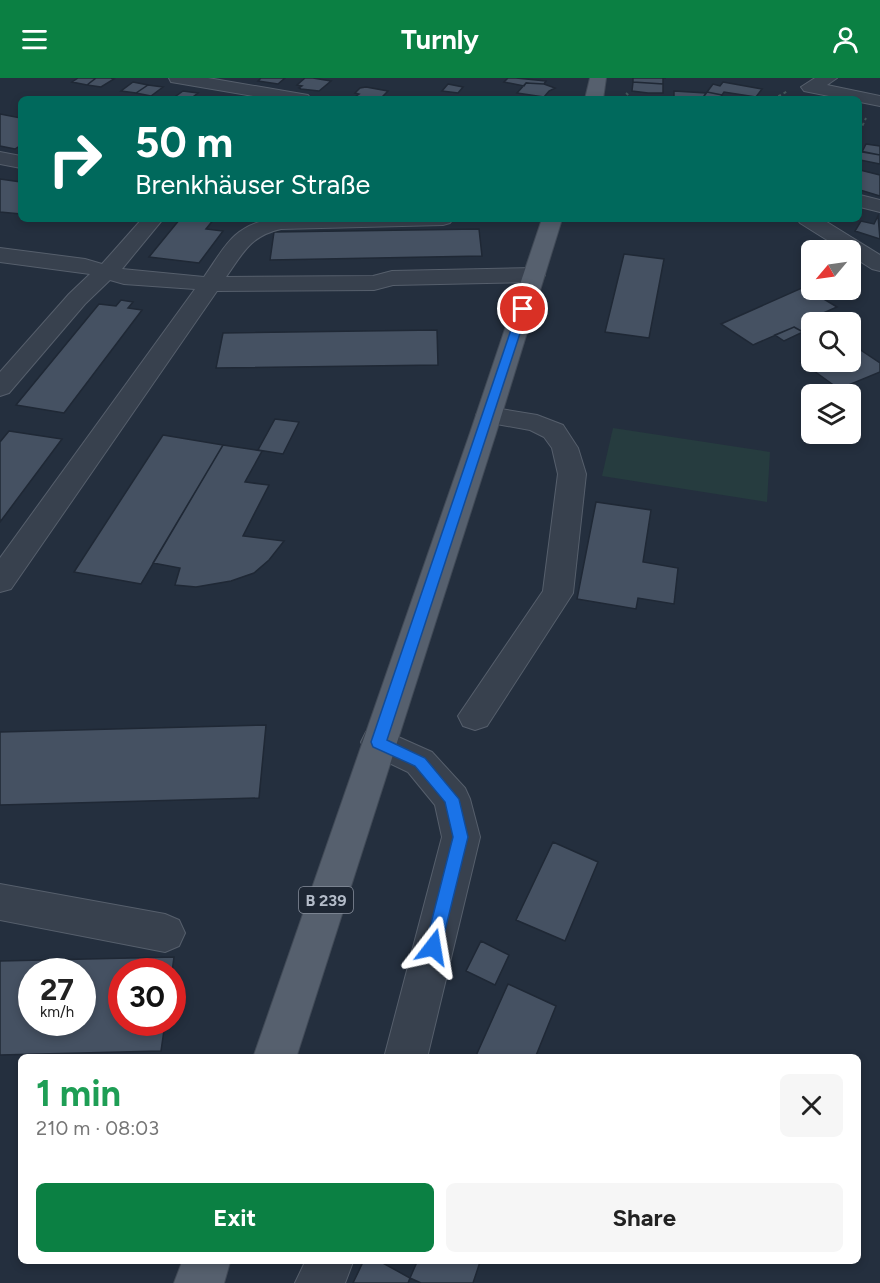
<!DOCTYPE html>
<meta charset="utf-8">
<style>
:root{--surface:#fff;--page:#f6f6f6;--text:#222;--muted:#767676;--accent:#0b8043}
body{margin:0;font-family:Figtree,sans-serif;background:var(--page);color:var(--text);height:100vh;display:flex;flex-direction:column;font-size:22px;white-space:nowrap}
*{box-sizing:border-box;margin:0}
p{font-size:20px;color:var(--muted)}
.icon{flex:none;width:33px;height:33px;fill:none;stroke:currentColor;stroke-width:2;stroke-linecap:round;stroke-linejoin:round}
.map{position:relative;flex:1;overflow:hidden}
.side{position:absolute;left:18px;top:976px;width:843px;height:210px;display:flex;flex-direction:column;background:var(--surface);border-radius:9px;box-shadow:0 3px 9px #0003}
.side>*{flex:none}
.guide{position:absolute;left:18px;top:18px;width:844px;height:126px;border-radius:9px;box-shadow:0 3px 9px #0003;background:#00695c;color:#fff;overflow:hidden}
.needle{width:39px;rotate:241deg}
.fabs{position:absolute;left:801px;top:162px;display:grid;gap:12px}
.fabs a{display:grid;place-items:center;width:60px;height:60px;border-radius:9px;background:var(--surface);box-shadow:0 3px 9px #0003;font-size:30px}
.speed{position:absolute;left:18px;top:880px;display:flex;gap:12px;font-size:30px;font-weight:700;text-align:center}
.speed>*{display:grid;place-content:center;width:78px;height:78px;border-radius:50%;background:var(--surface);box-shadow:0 3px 9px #0003;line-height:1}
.speed small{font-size:15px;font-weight:400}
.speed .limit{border:9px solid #d22;background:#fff;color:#111}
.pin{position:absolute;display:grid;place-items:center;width:51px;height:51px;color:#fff;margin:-26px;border:3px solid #fff;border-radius:50%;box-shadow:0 2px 6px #0007}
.me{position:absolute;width:66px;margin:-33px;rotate:14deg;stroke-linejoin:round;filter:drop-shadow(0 0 4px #0008)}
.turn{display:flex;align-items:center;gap:21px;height:126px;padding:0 18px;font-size:27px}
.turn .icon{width:78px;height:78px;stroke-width:2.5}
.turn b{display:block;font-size:42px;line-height:51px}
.round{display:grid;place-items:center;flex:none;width:63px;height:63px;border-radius:9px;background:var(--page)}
.head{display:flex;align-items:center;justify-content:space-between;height:102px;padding:0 18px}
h1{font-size:36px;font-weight:700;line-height:45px;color:#1e9e55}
.cta{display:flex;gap:12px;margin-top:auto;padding:12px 18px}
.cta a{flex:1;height:69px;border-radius:9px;background:var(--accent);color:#fff;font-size:24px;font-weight:700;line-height:69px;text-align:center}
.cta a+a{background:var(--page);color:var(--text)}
header{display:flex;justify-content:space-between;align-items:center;height:78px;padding:0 18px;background:var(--accent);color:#fff;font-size:27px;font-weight:700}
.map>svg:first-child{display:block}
</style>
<header><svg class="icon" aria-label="menu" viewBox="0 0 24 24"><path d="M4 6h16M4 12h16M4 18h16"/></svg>Turnly<svg class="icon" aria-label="person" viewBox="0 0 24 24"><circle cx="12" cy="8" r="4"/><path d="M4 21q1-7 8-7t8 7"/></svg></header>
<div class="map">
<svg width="880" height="1205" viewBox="0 0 880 1205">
<rect width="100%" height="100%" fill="#242f3e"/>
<!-- green -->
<path fill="#263c3f" d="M 613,350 L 770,374 L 767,424 L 602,398 Z"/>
<!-- building -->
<path fill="#455162" stroke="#1f2835" stroke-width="1.5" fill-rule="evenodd" d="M 78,0 L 96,0 L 87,7 L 72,4 Z
M 96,0 L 111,0 L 114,1 L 101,9 L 87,7 Z
M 261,0 L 285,0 L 278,6 L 258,3 Z
M 305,0 L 313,0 L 331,3 L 319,13 L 301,11 L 299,10 L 302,8 L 297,7 Z
M 508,0 L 516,0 L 546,3 L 544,6 L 526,5 L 524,8 L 504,4 Z
M 633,0 L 666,0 L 663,0 L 663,6 L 633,4 Z
M 133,4 L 148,7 L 136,15 L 121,13 Z
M 633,4 L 663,6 L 663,15 L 648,15 L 632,13 Z
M 723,4 L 762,11 L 756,19 L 724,14 L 722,17 L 707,14 L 713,6 L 720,8 Z
M 526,5 L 544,6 L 555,10 L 549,13 L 544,19 L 517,15 Z
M 448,6 L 463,9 L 458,15 L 442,13 Z
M 148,7 L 163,9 L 151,18 L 136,15 Z
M 366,9 L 388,13 L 380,21 L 355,19 L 359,16 L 355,15 L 360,10 Z
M 183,13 L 198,15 L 190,21 L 172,21 Z
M 674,13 L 706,15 L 702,21 L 674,20 Z
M 707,14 L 722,17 L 719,21 L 702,21 Z
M 0,36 L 21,40 L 21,67 L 15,71 L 0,68 Z
M 866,66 L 880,68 L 880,77 L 862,74 Z
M 860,73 L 880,77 L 880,86 L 860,82 Z
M 860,92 L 880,97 L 880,118 L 860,112 Z
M 0,101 L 21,104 L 21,136 L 0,134 Z
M 878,138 L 880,161 L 855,153 L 861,143 L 874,146 Z
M 180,141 L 214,141 L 206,151 L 223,153 L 199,185 L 149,179 Z
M 479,151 L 482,178 L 270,182 L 274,154 Z
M 624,176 L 664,181 L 649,260 L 605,254 Z
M 804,209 L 837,229 L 803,244 L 812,250 L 803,254 L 794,249 L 753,267 L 721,246 Z
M 121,222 L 133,224 L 128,230 L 142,232 L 64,335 L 16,327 L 99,226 L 116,228 Z
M 794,249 L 803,254 L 784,263 L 775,257 Z
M 437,252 L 438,287 L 216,290 L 223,255 Z
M 859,271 L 880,285 L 880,294 L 839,311 L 810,290 L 827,284 L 850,284 L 850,274 Z
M 812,280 L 812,284 L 827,284 L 810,290 L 801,284 Z
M 275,341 L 299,344 L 283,376 L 258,372 Z
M 9,353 L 62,361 L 0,444 L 0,364 Z
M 163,357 L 223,367 L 141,506 L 74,494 Z
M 223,367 L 262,373 L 245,404 L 269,407 L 243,458 L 284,463 L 269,482 L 254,495 L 231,503 L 196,509 L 175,507 L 180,490 L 153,485 Z
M 596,424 L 651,432 L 643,484 L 678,490 L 674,526 L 638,520 L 636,531 L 577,521 Z
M 266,647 L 259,720 L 0,727 L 0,654 Z
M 553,764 L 598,784 L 565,863 L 516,842 Z
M 481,863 L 509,877 L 495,907 L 466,893 Z
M 174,879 L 172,894 L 122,894 L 122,945 L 165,945 L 161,973 L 0,977 L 0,883 ZM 32,894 L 82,894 L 82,945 L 32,945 Z
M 508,906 L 556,928 L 535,980 L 475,980 Z
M 363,1184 L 381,1184 L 410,1200 L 408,1205 L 353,1205 Z
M 417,1184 L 480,1184 L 473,1205 L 421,1205 L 410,1200 Z"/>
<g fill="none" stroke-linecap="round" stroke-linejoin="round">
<!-- minor casing -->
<g stroke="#565f6c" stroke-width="2">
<path id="minor" d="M 169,0 L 208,0 L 302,16 L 308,17 L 311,21 L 271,21 L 177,5 L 171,4 Z
M 815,0 L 837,0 L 827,7 L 880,18 L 880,28 L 860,24 L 860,21 L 844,21 L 804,13 L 801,9 Z
M 0,74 L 21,78 L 21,90 L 0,86 Z
M 860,117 L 880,122 L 880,134 L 860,129 Z
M 142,141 L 163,141 L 122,191 L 204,199 C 225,169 232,149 270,141 L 453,141 L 450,145 L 443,147 L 281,151 C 250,158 243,175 226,199 L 373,198 L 392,193 L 534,190 L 542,192 L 545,197 L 542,202 L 534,204 L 393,207 L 374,212 L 217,213 L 11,511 L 0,514 L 0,480 L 195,211 L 124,206 L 110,202 L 85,226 L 9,315 L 0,318 L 0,294 L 69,216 L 90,196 L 0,184 L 0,170 L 85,181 L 102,186 Z
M 797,141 L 822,141 L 880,177 L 880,193 L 872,191 L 850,177 L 850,172 L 843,172 L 800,145 Z
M 489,329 L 537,337 L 563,347 L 578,370 L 586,396 L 573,515 L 487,648 L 475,652 L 463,648 L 458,638 L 543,513 L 558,396 L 552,370 L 544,359 L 530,352 L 480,343 L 476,337 L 480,331 Z
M 378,650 L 432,674 L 465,710 L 470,721 L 480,759 L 427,980 L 384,980 L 442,759 L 435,727 L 408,694 L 366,674 L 361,664 L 366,654 Z
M 0,806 L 165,836 L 179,842 L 185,855 L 179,868 L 165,874 L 0,842 Z
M 305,1184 L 353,1184 L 345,1205 L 295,1205 Z"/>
</g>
<!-- major casing -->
<g stroke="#414a57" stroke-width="2">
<path id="major" d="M 590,0 L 606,0 L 603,21 L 585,21 Z
M 542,141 L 562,141 L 496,355 L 296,980 L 253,980 L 470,355 Z
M 182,1184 L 230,1184 L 224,1205 L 174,1205 Z"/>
</g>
<!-- path -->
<path stroke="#44595c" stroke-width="2" stroke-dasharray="3 3" stroke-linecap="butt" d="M 626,15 L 633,21
M 773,21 L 788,13
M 860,53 L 866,40"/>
<!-- minor -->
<use href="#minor" fill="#38414e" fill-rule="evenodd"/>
<!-- major -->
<use href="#major" fill="#56606e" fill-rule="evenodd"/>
</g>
<!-- route -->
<path fill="#1a73e8" stroke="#114b97" stroke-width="1.5" d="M 523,228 L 528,231 L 387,662 L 425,680 L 459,721 L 468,759 L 441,869 L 439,875 L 433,877 L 427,875 L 425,869 L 453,759 L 445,724 L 415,688 L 373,669 L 371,664 L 518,231 Z"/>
<g text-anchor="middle" stroke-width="4.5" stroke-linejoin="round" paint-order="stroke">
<!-- shield labels -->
<rect fill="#1d2633" stroke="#878f9c" stroke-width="1.5" x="299" y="809" width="54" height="26" rx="4.5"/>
<g font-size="16" font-weight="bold" fill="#b4bcc9">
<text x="326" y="828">B 239</text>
</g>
</g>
</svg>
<div class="fabs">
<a><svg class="needle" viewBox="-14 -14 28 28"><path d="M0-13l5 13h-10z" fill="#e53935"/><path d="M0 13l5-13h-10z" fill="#767676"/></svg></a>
<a><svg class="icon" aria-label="search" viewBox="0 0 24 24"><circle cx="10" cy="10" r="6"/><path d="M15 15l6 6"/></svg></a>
<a><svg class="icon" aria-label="layers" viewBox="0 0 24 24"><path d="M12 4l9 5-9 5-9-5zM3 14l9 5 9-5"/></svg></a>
</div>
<div class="speed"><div>27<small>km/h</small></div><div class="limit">30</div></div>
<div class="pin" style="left:523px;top:231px;background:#d93025"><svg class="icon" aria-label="arrive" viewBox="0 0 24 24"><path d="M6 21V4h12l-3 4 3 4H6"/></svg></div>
<svg class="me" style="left:433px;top:869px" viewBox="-20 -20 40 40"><path d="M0-17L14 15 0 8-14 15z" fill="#1a73e8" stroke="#fff" stroke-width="4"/></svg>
<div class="guide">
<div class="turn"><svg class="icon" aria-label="right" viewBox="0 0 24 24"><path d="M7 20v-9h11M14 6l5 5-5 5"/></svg><div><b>50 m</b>Brenkhäuser Straße</div></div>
</div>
<section class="side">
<div class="head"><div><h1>1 min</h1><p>210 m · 08:03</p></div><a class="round"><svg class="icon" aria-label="close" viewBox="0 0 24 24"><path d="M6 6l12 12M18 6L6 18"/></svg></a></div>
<div class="cta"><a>Exit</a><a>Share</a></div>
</section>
</div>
